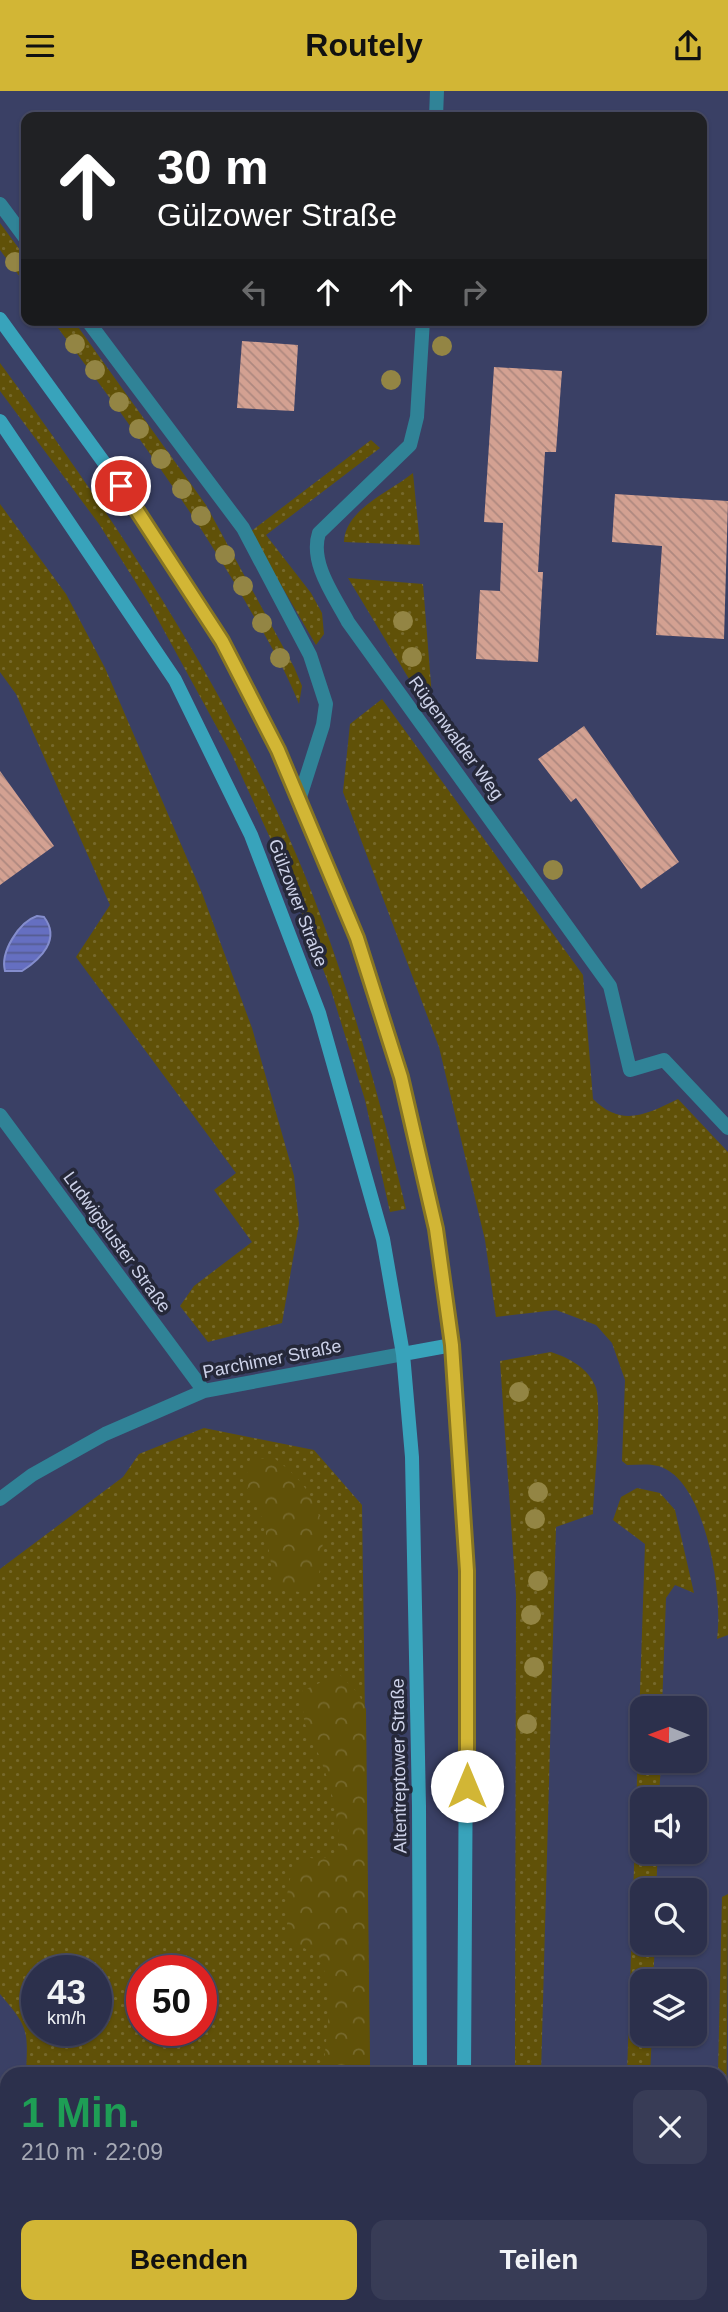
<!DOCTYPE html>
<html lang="de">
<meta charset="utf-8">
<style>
:root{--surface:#2c304c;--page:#383c56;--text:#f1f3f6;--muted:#a6a9b5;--line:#484b64;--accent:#d2b635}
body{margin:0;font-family:Helvetica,sans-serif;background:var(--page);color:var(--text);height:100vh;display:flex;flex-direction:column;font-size:26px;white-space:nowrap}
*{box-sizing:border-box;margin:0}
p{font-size:23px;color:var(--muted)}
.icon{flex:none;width:38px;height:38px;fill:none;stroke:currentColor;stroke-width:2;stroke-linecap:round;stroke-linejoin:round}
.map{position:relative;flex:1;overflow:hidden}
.panel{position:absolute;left:0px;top:1976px;width:728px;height:247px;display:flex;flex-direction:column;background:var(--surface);border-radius:21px 21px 0 0;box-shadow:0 2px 5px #0004,0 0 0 2px var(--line)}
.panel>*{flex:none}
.guide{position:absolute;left:21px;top:21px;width:686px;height:214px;border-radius:14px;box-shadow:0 2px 5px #0004,0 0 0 2px var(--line);background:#202124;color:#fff;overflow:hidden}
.needle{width:46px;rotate:271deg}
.controls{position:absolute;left:630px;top:1605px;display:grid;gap:14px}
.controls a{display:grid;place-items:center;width:77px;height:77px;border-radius:14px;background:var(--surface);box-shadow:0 2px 5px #0004,0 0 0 2px var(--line);font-size:35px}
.speed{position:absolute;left:21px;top:1864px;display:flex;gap:14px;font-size:35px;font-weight:700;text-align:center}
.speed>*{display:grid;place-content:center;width:91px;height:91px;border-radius:50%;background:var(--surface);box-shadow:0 2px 5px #0004,0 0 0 2px var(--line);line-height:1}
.speed small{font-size:18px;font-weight:400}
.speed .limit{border:10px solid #d22;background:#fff;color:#111}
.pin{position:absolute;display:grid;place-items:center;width:60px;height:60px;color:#fff;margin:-30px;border:4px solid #fff;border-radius:50%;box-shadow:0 2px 7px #0007}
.me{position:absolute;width:77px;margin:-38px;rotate:0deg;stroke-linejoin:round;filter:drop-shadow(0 0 5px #0008)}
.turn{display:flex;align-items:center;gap:24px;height:147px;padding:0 21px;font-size:32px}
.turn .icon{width:91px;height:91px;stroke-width:2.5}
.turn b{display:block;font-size:49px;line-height:60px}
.lanes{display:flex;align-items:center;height:66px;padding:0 21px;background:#0003;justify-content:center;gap:35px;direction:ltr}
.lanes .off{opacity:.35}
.round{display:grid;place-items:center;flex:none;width:74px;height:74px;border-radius:14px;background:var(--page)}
.summary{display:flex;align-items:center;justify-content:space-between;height:119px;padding:0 21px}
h1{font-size:42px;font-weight:700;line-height:52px;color:#1e9e55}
.primary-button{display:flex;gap:14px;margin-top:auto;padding:14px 21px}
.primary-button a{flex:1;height:80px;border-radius:14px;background:var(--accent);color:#111;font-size:28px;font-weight:700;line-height:80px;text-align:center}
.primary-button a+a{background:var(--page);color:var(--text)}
header{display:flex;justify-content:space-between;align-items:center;height:91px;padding:0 21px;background:var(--accent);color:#111;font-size:32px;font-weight:700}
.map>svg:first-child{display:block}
</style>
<header><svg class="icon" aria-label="menu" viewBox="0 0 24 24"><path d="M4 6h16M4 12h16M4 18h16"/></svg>Routely<svg class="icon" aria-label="share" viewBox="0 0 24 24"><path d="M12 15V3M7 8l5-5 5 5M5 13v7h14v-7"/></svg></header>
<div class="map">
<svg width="728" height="2221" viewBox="0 0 728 2221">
<defs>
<pattern id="grass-dots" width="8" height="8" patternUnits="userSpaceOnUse" patternTransform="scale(1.75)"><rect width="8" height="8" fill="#605108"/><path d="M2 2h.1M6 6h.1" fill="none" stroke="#76692c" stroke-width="1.8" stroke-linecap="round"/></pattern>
<pattern id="forest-crowns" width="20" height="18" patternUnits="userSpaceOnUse" patternTransform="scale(1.75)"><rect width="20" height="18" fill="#605108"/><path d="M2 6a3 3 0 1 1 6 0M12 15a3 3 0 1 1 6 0" fill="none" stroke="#76692c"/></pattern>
<pattern id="water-rules" width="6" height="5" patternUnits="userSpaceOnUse" patternTransform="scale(1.75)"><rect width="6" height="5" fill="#656fc1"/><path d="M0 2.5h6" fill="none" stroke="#555c90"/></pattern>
<pattern id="building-back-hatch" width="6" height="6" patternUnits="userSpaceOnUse" patternTransform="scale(1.75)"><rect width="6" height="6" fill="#d3a192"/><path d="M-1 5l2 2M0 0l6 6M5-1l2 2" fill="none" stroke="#ae887f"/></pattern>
</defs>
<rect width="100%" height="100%" fill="#3a4065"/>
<!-- grass -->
<path fill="url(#grass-dots)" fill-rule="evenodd" d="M 0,132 L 26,167 L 26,194 L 0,159 Z
M 52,229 L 73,229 L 206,414 L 294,576 L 302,595 L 299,613 C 285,577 264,543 245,510 C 188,411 120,320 52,229 Z
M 0,272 C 115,428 223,590 299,770 C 346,882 378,1000 406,1118 L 390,1121 L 365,1009 L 331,899 L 288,786 L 232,664 L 150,514 L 99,433 L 0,300 Z
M 371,349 L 380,357 L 266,444 L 311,502 L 322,522 L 324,543 L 316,554 L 250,441 Z
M 413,382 L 420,454 L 344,451 C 345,418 390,401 413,382 Z
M 0,413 L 66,503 L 105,577 L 202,802 L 252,937 L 294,1085 L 299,1133 L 282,1232 L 208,1251 L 180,1215 L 194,1195 L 252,1151 L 214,1099 L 236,1082 L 76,866 L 110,814 L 16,603 L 0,581 Z
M 348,487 L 423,493 L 432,606 L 429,621 Z
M 382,608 L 583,884 L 593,1008 C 622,1037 647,1023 678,1008 L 728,1061 L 728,1544 L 717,1548 C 723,1506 708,1405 669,1380 C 656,1371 642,1374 627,1374 L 622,1370 L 625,1289 L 612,1252 L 596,1234 L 556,1219 L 496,1226 L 485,1149 L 439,956 L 343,701 L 350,633 Z
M 551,1261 C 569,1267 589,1277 596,1297 C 602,1317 594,1397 593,1423 L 556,1436 L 541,1983 L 515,1983 L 516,1504 L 500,1270 Z
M 204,1337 L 314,1359 L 362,1414 L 370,1983 L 26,1983 C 28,1939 29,1937 0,1903 L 0,1478 L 123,1386 L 139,1363 ZM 37,1880 L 96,1880 L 96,1939 L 37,1939 ZM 142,1880 L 201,1880 L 201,1939 L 142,1939 Z
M 637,1397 L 660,1402 L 675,1419 L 694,1502 L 675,1494 L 666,1507 L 662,1617 L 642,1617 L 642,1670 L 661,1670 L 659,1708 L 642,1708 L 642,1760 L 658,1761 L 656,1799 L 642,1799 L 642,1852 L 655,1852 L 653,1890 L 642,1890 L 642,1942 L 652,1943 L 650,1983 L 627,1983 L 645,1453 L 613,1429 L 621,1406 Z
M 728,1803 L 725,2221 L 572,2221 L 572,2216 L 721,2216 L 721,1983 L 718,1983 L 722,1806 Z
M 18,2216 L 372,2216 L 372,2220 L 18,2221 Z"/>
<!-- forest -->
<path fill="url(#forest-crowns)" d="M 274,1367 C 320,1401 331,1437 317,1491 L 299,1501 L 275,1496 L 264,1431 L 245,1392 L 250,1368 Z
M 339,1583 L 358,1602 L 366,1618 L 370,1983 L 323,1983 L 331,1899 L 319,1865 L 289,1849 C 285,1825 284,1784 301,1766 L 320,1768 L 339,1762 C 341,1722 325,1673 307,1638 C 302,1628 303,1611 302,1600 Z
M 282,2216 L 372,2216 L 372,2220 L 283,2221 Z"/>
<!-- water -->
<path fill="url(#water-rules)" stroke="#848dcd" stroke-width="2" d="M 37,825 L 44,826 C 61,848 41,868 22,880 L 5,880 C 0,861 19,831 37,825 Z"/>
<!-- building -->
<path fill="url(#building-back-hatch)" d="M 242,250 L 298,254 L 294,320 L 237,317 Z
M 494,276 L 562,280 L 556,361 L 545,361 L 538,481 L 543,481 L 538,571 L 476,568 L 480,499 L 500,500 L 503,432 L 484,431 Z
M 615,403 L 728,410 L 724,548 L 656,544 L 662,455 L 612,451 Z
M 584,635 L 679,771 L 641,798 L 576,707 L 571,711 L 538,668 Z
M 0,680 L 54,755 L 0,794 Z"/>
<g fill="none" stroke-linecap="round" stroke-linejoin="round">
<!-- service -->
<path stroke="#308397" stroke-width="14" d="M 0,113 L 26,148
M 87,229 L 243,437 L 310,564 L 326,613 L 323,634 L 299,709"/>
<!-- minor -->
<path stroke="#308397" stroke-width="14" d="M 436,26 L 437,0
M 423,229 L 417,326 L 410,354 L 319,442 C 309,472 335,506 348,531 L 610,895 L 630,979 L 664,969 L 728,1037
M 0,1024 L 204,1300
M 0,1408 L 32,1384 L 105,1343 L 204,1300 L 403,1263"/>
<!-- secondary -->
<path stroke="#38a3bb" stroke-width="14" d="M 0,228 L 121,395 L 222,550 L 278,659 L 357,847 L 401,986 L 436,1138 L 452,1254 L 467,1480 L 464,1983
M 0,330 L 175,589 L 251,744 L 319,922 L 383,1148 L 403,1263 L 412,1366 L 419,1715 L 420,1983
M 403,1263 L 452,1254
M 419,2216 L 419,2221
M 462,2216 L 462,2221"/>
</g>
<!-- trees -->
<g fill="#938544">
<circle cx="15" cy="171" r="10"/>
<circle cx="75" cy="253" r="10"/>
<circle cx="442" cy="255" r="10"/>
<circle cx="95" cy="279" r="10"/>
<circle cx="391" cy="289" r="10"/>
<circle cx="119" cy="311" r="10"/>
<circle cx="139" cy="338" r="10"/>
<circle cx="161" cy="368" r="10"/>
<circle cx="182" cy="398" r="10"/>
<circle cx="201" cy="425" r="10"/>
<circle cx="225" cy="464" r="10"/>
<circle cx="243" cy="495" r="10"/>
<circle cx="403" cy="530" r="10"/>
<circle cx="262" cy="532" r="10"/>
<circle cx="412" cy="566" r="10"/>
<circle cx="280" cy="567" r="10"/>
<circle cx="553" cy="779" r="10"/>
<circle cx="519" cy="1301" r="10"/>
<circle cx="538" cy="1401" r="10"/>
<circle cx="535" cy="1428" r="10"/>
<circle cx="538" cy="1490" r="10"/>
<circle cx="531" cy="1524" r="10"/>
<circle cx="534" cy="1576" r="10"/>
<circle cx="527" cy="1633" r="10"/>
</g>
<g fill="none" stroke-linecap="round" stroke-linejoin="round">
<!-- route casing -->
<g stroke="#887622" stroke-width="18">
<path id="route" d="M 121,395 L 222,550 L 278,659 L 357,847 L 401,986 L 436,1138 L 452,1254 L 467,1480 L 467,1695"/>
</g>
<!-- route -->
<use href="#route" stroke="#d2b635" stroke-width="12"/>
</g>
<g text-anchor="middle" stroke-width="7" stroke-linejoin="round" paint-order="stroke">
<!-- street labels -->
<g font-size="18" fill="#cdd2e9" stroke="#252839">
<text transform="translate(456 647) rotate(54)" y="6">Rügenwalder Weg</text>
<text transform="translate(298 812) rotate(69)" y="6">Gülzower Straße</text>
<text transform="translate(117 1151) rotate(54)" y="6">Ludwigsluster Straße</text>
<text transform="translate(272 1268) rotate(-11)" y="6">Parchimer Straße</text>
<text transform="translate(399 1675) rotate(-91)" y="6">Altentreptower Straße</text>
</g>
</g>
</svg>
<div class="controls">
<a><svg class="needle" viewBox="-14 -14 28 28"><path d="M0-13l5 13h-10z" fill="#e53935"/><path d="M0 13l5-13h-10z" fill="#a6a9b5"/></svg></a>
<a><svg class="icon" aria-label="sound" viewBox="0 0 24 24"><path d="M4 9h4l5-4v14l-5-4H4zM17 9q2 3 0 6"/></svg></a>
<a><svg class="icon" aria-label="search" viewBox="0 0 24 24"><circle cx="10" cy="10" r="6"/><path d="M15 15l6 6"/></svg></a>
<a><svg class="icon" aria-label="layers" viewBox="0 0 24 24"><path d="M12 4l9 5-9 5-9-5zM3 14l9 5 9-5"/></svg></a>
</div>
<div class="speed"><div>43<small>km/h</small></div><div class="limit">50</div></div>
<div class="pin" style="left:121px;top:395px;background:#d93025"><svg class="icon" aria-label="arrive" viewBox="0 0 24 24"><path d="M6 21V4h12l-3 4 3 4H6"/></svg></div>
<svg class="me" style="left:467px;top:1695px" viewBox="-20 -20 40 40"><circle r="19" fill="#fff"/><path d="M0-13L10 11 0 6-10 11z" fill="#d2b635"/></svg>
<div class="guide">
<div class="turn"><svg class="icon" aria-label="ahead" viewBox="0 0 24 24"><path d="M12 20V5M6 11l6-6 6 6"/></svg><div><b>30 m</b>Gülzower Straße</div></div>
<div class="lanes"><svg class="icon off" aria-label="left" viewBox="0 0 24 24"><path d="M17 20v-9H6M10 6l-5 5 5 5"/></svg><svg class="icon" aria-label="ahead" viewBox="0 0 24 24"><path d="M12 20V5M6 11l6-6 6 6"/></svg><svg class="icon" aria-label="ahead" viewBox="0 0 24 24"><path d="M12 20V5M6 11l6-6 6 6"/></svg><svg class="icon off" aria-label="right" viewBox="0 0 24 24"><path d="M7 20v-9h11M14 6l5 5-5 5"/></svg></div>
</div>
<section class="panel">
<div class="summary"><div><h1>1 Min.</h1><p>210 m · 22:09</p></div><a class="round"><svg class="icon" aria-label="close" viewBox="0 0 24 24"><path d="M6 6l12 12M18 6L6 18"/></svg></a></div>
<div class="primary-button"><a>Beenden</a><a>Teilen</a></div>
</section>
</div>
